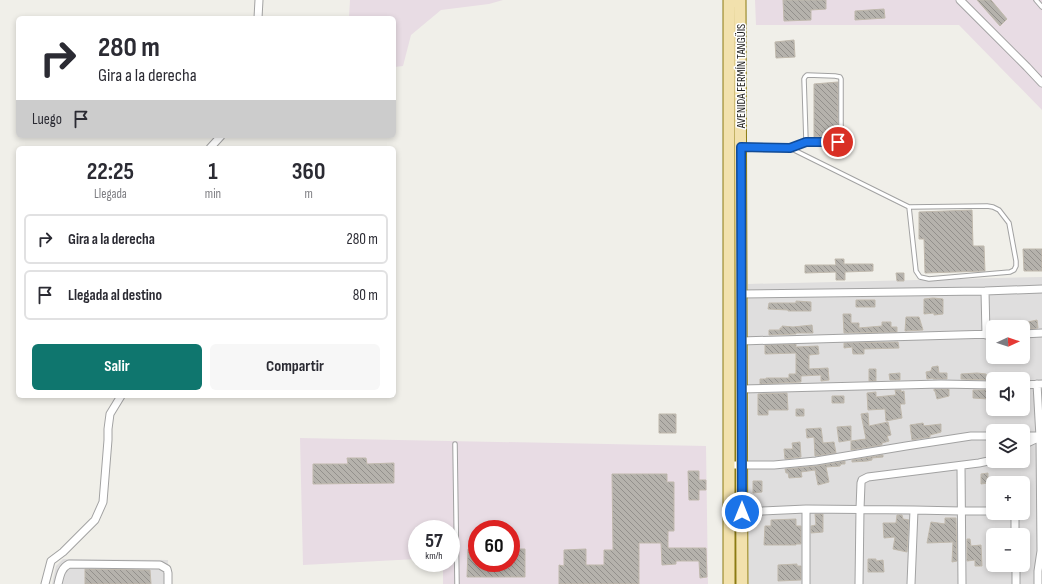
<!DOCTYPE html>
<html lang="es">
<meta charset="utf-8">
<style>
:root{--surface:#fff;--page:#f7f7f7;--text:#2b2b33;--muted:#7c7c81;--line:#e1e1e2;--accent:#0f766e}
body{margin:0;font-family:"Sofia Sans Condensed",sans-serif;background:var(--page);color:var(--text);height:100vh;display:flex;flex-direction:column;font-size:15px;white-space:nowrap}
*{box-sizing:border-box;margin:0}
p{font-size:13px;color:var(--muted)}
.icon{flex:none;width:22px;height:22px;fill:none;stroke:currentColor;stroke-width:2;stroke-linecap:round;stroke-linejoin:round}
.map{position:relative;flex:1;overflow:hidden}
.side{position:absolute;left:16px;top:146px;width:380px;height:252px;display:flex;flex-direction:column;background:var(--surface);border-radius:6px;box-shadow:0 2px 6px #0003}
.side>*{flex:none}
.guide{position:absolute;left:16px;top:16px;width:380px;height:122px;border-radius:6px;box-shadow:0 2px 6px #0003;background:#fff;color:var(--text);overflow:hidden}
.needle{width:26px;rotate:87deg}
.controls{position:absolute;left:986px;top:320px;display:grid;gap:8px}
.controls a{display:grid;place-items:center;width:44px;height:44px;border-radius:6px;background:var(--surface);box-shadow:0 2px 6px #0003;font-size:20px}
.speed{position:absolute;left:408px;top:520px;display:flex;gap:8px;font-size:20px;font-weight:700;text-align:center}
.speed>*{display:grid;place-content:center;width:52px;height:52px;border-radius:50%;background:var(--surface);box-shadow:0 2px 6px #0003;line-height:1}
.speed small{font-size:10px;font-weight:400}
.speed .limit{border:6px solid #d22;background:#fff;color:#111}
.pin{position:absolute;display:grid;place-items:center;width:34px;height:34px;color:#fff;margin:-17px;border:2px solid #fff;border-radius:50%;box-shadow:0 1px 4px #0007}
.me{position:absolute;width:44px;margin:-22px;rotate:0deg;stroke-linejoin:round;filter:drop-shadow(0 0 3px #0008)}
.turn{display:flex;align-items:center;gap:14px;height:84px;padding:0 16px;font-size:18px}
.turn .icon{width:52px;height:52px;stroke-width:2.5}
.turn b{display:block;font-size:28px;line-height:34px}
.then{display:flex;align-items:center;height:38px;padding:0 16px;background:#0003;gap:8px;font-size:15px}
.eta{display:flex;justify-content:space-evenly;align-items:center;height:68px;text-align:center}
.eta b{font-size:24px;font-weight:700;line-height:28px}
.cta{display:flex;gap:8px;margin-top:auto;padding:8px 16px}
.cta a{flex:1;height:46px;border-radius:6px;background:var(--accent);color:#fff;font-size:16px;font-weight:700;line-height:46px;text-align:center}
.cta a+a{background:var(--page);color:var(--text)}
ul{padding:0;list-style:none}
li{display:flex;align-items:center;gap:12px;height:50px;margin:0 8px 6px;padding:0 8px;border:2px solid var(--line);border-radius:6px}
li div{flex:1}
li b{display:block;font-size:15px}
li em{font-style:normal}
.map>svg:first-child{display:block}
</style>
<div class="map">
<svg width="1042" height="584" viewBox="0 0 1042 584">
<defs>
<pattern id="building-back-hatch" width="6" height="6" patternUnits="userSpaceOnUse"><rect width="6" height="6" fill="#b5b2ac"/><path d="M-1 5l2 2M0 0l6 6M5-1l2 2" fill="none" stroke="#93908c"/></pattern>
</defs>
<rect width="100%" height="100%" fill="#f0efe9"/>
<!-- residential -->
<path fill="#dfdede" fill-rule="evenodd" d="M 1042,277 L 1042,584 L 749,584 L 748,284 ZM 993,327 L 1023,327 L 1023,357 L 993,357 ZM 993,379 L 1023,379 L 1023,409 L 993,409 ZM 993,431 L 1023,431 L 1023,461 L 993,461 ZM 993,483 L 1023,483 L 1023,513 L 993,513 ZM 993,535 L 1023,535 L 1023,565 L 993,565 Z
M 63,559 L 168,560 L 167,584 L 52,584 L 56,566 Z"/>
<!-- industrial -->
<path fill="#e8dce4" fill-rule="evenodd" d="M 350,0 L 503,0 L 489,4 L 441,10 L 411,35 L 403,66 L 394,67 L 394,18 L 349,18 Z
M 755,0 L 1042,0 L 1042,110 L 959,25 L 756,25 Z
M 300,438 L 706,446 L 708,584 L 443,584 L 443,563 L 451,563 L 451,529 L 417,529 L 417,559 L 303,565 ZM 477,529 L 511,529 L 511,563 L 477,563 Z"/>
<!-- building -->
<path fill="url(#building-back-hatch)" stroke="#c0b9ad" d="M 783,0 L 826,0 L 826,9 L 811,10 L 811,20 L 784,21 Z
M 977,0 L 991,0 L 1007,19 L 1000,26 Z
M 884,9 L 885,18 L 855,20 L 855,11 Z
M 794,40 L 795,57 L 776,58 L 775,42 Z
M 838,82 L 838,136 L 814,137 L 814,84 Z
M 972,210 L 973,246 L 984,246 L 985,271 L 925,273 L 924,239 L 919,239 L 919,212 Z
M 1023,249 L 1042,249 L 1042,271 L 1024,271 Z
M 835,259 L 844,259 L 844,264 L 873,264 L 873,271 L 845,272 L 845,280 L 836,280 L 836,272 L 805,273 L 805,265 L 836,265 Z
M 896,273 L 904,273 L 904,281 L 897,281 Z
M 933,298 L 943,299 L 943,314 L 934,315 L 934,313 L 924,314 L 924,299 Z
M 856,300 L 875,300 L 875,307 L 856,307 Z
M 796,301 L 811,302 L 811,311 L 788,311 L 788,310 L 768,309 L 769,303 L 796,303 Z
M 843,314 L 851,314 L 851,323 L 859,323 L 859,328 L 882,326 L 882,322 L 891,322 L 891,327 L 897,327 L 897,332 L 844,333 Z
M 906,317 L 919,317 L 923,330 L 905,331 Z
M 1037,320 L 1038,328 L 1031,329 L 1028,322 Z
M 812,325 L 813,333 L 796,333 L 796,334 L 769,335 L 769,330 L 780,330 L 780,328 L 782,328 L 782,326 L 793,327 Z
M 898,342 L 899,348 L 864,349 L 864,354 L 853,354 L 852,347 L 844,348 L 844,343 Z
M 796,344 L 796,347 L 818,346 L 819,354 L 809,355 L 809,369 L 828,368 L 829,380 L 821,381 L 821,375 L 801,376 L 801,382 L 760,384 L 760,379 L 766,379 L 766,378 L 789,378 L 789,374 L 796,374 L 796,353 L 765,354 L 765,345 Z
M 938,366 L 939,373 L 947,373 L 947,379 L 933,379 L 933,378 L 927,379 L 926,372 L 931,371 L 932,367 Z
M 869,369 L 876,369 L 876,381 L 869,381 Z
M 900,373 L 900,380 L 890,380 L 889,374 Z
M 977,373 L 986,374 L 986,375 L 988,375 L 988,380 L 961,379 L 961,374 Z
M 934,389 L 949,389 L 949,396 L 937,399 L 935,391 L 934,391 Z
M 895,390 L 901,390 L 901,392 L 904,391 L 905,404 L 900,404 L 902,418 L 886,421 L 885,409 L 868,410 L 867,393 L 876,392 L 876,397 L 896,395 Z
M 973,390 L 988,390 L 988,399 L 973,398 Z
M 787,393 L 788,410 L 768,410 L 768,415 L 758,415 L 758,394 Z
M 832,396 L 844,396 L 844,403 L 832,403 Z
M 796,409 L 804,409 L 804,416 L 796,416 Z
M 868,413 L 869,426 L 888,422 L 891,435 L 887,436 L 889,441 L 882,443 L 882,445 L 851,450 L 851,441 L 866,439 L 861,414 Z
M 659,414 L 676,414 L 676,433 L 659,433 Z
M 923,423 L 924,426 L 941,424 L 941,432 L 930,435 L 930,437 L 926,438 L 923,438 L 912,440 L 910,425 Z
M 851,426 L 851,440 L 839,442 L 837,427 Z
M 821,428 L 823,443 L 834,442 L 836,453 L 815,456 L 814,437 L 807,438 L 806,429 Z
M 800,442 L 801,457 L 785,459 L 784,449 L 793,449 L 792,443 Z
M 883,455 L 883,457 L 872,458 L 872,460 L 867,461 L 852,462 L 852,460 Z
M 347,458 L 366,458 L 367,464 L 394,463 L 394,483 L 313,484 L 313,464 L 348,464 Z
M 845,461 L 845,464 L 841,464 L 840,466 L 826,467 L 829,482 L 818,485 L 815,470 L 801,472 L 802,477 L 789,478 L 788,473 L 786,473 L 785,469 L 816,466 Z
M 688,471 L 699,471 L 699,480 L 706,480 L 706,490 L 699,490 L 699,500 L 689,500 Z
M 988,473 L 988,483 L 981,484 L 981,474 Z
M 612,474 L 667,474 L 667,482 L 674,482 L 674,531 L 668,531 L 668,548 L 706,548 L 707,577 L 700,578 L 699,561 L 676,561 L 676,564 L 662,565 L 661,543 L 639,543 L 639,584 L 559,584 L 559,565 L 564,566 L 564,550 L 586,549 L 586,565 L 604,565 L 604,550 L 613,550 Z
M 753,481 L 762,481 L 762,492 L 753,493 Z
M 815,514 L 823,514 L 823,532 L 811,533 L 811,526 L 816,525 Z
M 897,515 L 902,515 L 903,519 L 909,520 L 907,552 L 893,549 L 895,537 L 884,538 L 883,523 L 896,523 Z
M 945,518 L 956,518 L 957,561 L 952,562 L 953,542 L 927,543 L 931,522 L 945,524 Z
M 796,519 L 796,526 L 801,526 L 801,544 L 796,544 L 796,545 L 764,545 L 765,526 L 771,526 L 771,520 Z
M 967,539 L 970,539 L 971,546 L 981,545 L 982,566 L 975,566 L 975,560 L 967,561 Z
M 468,549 L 477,549 L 477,563 L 511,563 L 511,549 L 525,549 L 525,577 L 467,577 Z
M 868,559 L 876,559 L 876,561 L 883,560 L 884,572 L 868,572 Z
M 797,564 L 797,566 L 801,566 L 801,580 L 778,581 L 778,565 Z
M 85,569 L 150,570 L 151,584 L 85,584 Z"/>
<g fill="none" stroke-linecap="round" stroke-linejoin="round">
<!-- service casing -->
<g stroke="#a2a2a2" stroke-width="5.5">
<path id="service" d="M 1036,0 L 1042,7
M 742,147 L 790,148 L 909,207 L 987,206 L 993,207 L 999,210 L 1009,223 L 1016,261 L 1016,266 L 1014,270 L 1010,272 L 929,279 L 920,277 L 916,271 L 909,207
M 790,148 L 806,141 L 804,79 L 805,77 L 807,75 L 835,76 L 840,77 L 841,79 L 841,139 L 838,142 L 806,141
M 455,444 L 457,584"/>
</g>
<!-- minor casing -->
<g stroke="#a2a2a2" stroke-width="9">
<path id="minor" d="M 960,0 L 1027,67 L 1042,83
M 258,18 L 259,0
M 210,148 L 221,136
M 985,291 L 986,335
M 741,294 L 985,291 L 1042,289
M 1023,334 L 1042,333
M 741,341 L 993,334
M 1037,384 L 1040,437 L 1041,551 L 1038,571 L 1038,584
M 1023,385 L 1042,384
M 741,389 L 941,384 L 993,385
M 1023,436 L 1038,436
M 1023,445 L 1040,437
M 729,465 L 774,465 L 816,461 L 906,446 L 971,436 L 993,436
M 961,466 L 962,584
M 806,509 L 806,584
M 914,510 L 961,511 L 993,511
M 742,512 L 806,509 L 914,510 L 911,584
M 1012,513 L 1015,515 L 1015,535
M 1016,565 L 1016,584
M 45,584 L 51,561 L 63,552 L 95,520 L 103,502 L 108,440 L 108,429 L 110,414 L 121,396
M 58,584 C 60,576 61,568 69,564 L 160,565 L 167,569 L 168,573 L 168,584
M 859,584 L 860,509 L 861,483 L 862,480 L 868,477 L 979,463 L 993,460"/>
</g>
<!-- primary casing -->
<g stroke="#8c7b12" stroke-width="13">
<path id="primary" d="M 729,0 L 729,584
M 740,0 L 742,584"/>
</g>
<!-- service -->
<use href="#service" stroke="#fff" stroke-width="3.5"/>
<!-- minor -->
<use href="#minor" stroke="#fff" stroke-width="7"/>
<!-- primary -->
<use href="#primary" stroke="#f2e1ad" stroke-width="11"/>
</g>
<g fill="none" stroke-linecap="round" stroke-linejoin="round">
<!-- route casing -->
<g stroke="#114b97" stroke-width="10">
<path id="route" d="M 742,512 L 741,147 L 790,148 L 806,142 L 838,142"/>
</g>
<!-- route -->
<use href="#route" stroke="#1a73e8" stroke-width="7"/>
</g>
<g text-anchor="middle" stroke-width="3" stroke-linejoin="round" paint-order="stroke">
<!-- street labels -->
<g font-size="12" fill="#212121" stroke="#fff">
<text transform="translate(741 76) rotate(-90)" y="4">AVENIDA FERMÍN TANGÜIS</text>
</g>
</g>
</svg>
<div class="controls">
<a><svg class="needle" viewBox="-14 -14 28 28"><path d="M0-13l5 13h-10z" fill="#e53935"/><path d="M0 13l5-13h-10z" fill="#7c7c81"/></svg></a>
<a><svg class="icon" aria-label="sound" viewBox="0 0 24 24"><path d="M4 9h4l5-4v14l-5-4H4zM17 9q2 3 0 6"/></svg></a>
<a><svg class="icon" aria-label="layers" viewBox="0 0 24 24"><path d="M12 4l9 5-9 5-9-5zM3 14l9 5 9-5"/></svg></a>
<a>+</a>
<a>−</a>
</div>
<div class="speed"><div>57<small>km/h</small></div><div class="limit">60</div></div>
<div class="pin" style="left:838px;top:142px;background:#d93025"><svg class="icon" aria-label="arrive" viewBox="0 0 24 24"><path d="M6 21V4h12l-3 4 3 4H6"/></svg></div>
<svg class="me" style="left:742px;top:512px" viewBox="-20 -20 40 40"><circle r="17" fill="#1a73e8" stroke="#fff" stroke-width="3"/><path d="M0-11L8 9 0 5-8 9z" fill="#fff"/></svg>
<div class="guide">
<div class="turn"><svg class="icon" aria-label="right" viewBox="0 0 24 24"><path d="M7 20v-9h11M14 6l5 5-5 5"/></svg><div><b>280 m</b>Gira a la derecha</div></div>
<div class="then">Luego<svg class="icon" aria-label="arrive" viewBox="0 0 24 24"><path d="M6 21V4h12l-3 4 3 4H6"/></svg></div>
</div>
<section class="side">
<div class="eta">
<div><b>22:25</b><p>Llegada</p></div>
<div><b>1</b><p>min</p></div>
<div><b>360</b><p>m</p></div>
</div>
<ul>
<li><svg class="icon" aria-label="right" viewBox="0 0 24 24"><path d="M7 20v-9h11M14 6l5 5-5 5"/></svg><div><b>Gira a la derecha</b></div><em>280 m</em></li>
<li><svg class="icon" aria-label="arrive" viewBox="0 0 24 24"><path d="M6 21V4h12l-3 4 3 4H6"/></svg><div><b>Llegada al destino</b></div><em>80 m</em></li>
</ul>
<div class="cta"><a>Salir</a><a>Compartir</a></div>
</section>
</div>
